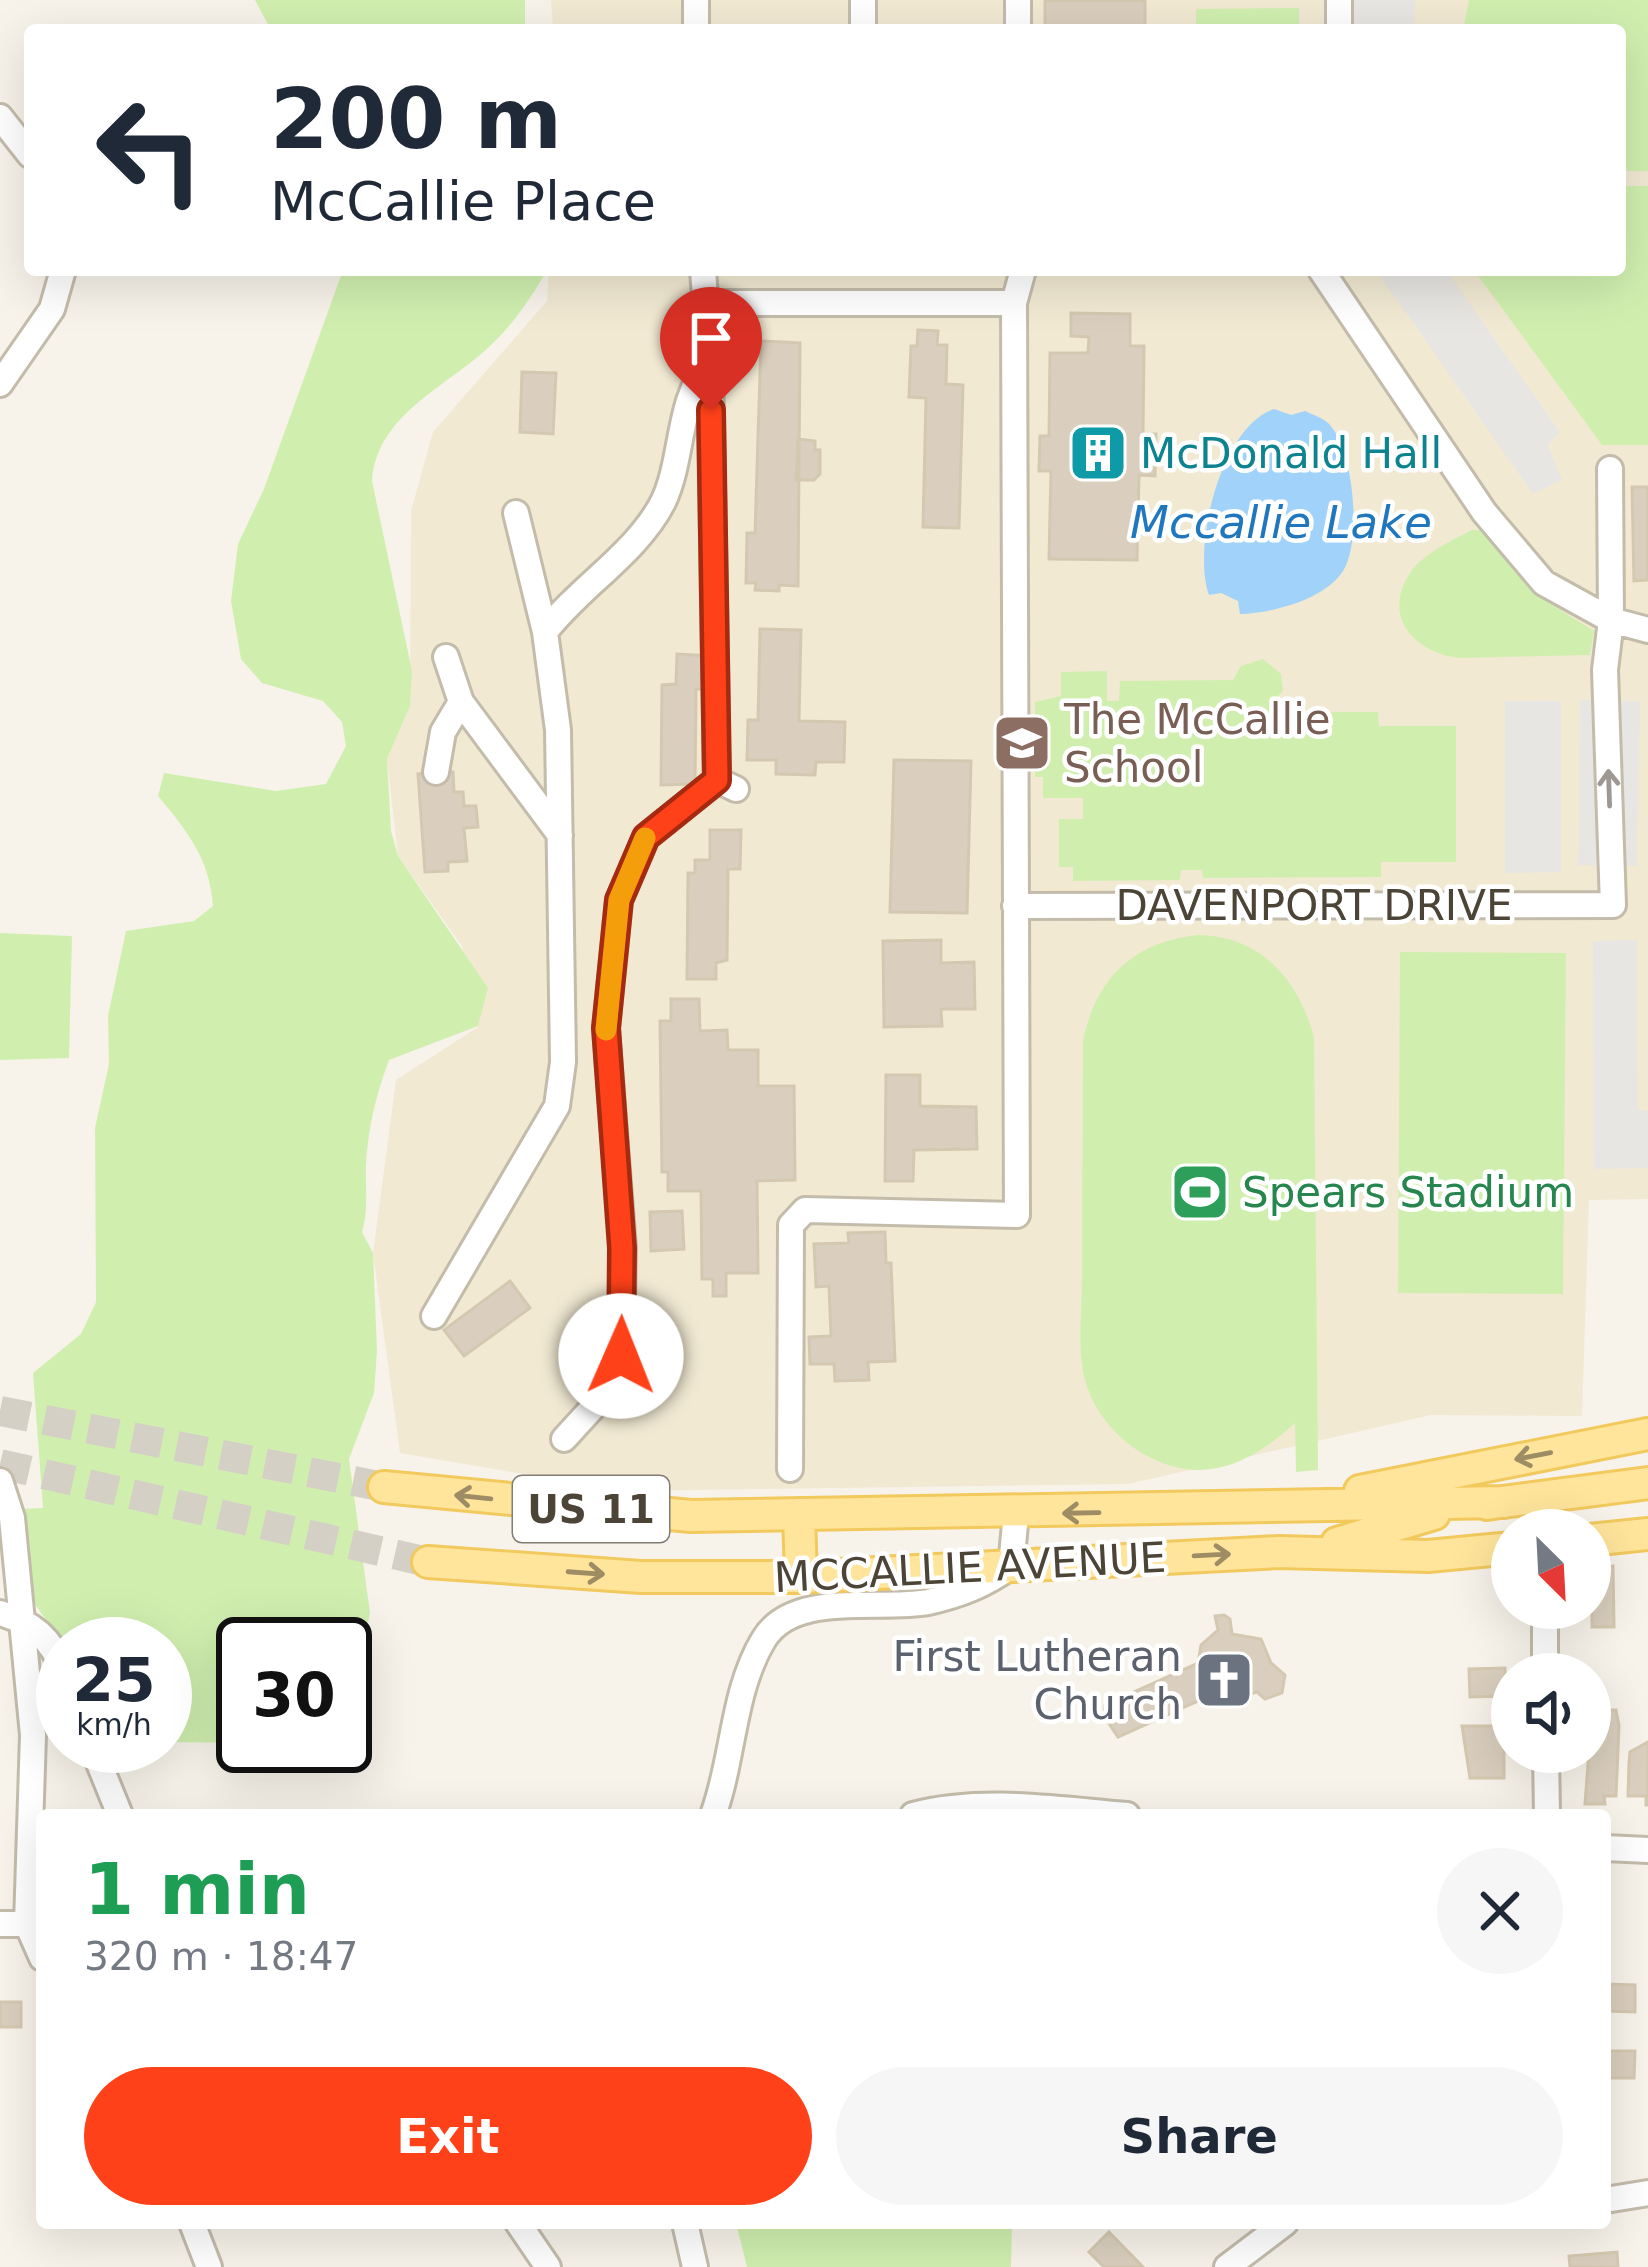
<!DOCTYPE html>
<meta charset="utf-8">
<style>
:root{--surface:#fff;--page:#f6f6f7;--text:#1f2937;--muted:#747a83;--accent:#ff4119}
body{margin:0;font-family:"DejaVu Sans",sans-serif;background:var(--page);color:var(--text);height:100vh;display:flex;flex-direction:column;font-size:45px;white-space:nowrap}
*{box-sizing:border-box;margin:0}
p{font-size:39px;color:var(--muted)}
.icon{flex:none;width:66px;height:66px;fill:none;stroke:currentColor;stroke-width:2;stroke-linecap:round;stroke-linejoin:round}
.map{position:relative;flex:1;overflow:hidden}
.drawer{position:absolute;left:36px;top:1809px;width:1575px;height:420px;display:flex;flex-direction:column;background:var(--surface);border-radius:12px;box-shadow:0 12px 48px #0002}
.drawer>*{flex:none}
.hud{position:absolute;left:24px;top:24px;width:1602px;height:252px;border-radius:12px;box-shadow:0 12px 48px #0002;background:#fff;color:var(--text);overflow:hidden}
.needle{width:78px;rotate:156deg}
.buttons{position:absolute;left:1491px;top:1509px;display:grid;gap:24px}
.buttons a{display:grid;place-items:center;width:120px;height:120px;border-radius:50%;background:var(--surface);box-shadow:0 12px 48px #0002;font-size:60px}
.speed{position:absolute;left:36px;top:1617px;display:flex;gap:24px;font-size:60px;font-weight:700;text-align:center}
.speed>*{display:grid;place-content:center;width:156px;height:156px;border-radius:50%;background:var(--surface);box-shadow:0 12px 48px #0002;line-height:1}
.speed small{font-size:30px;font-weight:400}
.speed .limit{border:6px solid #111;border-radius:18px;background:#fff;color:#111}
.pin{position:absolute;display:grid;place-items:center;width:102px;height:102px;color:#fff;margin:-123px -51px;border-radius:50% 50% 50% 0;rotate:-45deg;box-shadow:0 0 12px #0007}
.pin .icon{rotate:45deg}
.me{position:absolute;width:132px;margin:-66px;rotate:1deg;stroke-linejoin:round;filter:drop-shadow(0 0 9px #0008)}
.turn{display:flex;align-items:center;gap:42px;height:252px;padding:0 48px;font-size:54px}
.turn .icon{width:156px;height:156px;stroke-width:2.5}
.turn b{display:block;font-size:84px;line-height:102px}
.round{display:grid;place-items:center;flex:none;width:126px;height:126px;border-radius:63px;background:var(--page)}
.summary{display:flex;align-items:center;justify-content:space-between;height:204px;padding:0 48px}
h1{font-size:72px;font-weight:600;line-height:90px;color:#1e9e55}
.cta{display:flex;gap:24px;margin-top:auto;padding:24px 48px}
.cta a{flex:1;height:138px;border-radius:72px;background:var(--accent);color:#fff;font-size:48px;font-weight:600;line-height:138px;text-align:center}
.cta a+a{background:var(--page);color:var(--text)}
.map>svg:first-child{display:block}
</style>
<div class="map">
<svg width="1648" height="2267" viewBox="0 0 1648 2267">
<rect width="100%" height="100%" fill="#f7f3ea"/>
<!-- education -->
<path fill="#f1e9d2" d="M 551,0 L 1648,0 L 1648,1199 L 1589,1200 L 1582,1416 L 1431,1415 L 1128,1484 L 624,1491 L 400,1453 L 373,1253 L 396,1080 L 478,1027 L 462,946 L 398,856 L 387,759 L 410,706 L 411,511 L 433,432 L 547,301 L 549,270 L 1620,270 L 1620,30 L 553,30 Z"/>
<!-- green -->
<path fill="#d0efaf" d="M 255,0 L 525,0 L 525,30 L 271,30 Z
M 1469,0 L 1648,0 L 1648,171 L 1620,171 L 1620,30 L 1463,30 Z
M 1299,8 L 1299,30 L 1196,30 L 1196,9 Z
M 1620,186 L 1648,186 L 1648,445 L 1602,445 L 1474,270 L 1620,270 Z
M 343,270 L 547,270 C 531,298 514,323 491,345 C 446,388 377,414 372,481 L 412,671 L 410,706 L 387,759 L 391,831 L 398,856 L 488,988 L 478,1026 L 389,1060 C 376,1095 368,1128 366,1165 C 365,1189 369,1208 362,1232 L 373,1253 L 377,1351 L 374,1393 L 349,1459 L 370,1613 L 366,1634 L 345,1649 L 345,1644 L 243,1644 L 243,1743 L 165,1742 L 165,1644 L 63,1645 L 35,1604 L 21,1509 L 43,1508 L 33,1373 L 81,1334 L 96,1302 L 95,1128 L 109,1064 L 108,1016 L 126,931 L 194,921 L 213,906 C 210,859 187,831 158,796 L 164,773 L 276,791 L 326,784 L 346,746 L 342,722 L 323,701 L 262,683 L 241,659 L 231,601 L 238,544 L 264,489 Z
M 1472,530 L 1484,530 L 1546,601 L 1594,631 L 1590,655 L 1459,658 C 1415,653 1381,617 1410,573 C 1424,553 1451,541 1472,530 Z
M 1263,659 L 1281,674 L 1283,691 L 1270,704 L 1276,712 L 1378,712 L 1379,726 L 1456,726 L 1456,862 L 1381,862 L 1381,877 L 1203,878 L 1202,870 L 1181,870 L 1180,880 L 1073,881 L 1073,867 L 1059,867 L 1059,819 L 1083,819 L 1083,798 L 1043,798 L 1043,777 L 1035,777 L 1035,702 L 1061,696 L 1061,672 L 1107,671 L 1107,701 L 1119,701 L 1120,681 L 1233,680 L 1241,666 Z
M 0,933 L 72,936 L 69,1058 L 0,1060 Z
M 1198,935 C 1261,936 1298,979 1314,1037 L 1318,1470 L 1296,1472 L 1295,1423 C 1261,1454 1221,1480 1172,1466 C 1132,1455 1096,1421 1085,1380 C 1077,1349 1082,1311 1082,1279 C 1082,1200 1083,1121 1083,1041 C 1096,978 1133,942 1198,935 Z
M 1400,952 L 1566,953 L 1563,1294 L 1398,1293 Z
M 736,2223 L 1012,2223 L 1011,2267 L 747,2267 Z"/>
<!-- parking -->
<path fill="#e8e6e2" d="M 1354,0 L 1415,0 L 1414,30 L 1354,30 Z
M 1376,270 L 1446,270 L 1560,432 L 1548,445 L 1562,480 L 1533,494 Z
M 1580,700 L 1640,701 L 1637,866 L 1578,865 Z
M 1505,701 L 1561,701 L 1561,872 L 1505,873 Z
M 1637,940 L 1638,1110 L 1648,1111 L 1648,1168 L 1594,1169 L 1593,941 Z"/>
<!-- water -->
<path fill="#a1d2f9" d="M 1274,409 L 1291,415 L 1305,411 C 1313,415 1324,418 1330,425 C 1354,452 1362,542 1343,571 C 1324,600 1272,613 1240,614 L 1238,601 L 1221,593 L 1209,595 C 1192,548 1220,427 1274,409 Z"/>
<!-- building -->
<path fill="#dacfbe" stroke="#d5c8b0" stroke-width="3" d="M 1045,1 L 1145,1 L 1145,30 L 1045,30 Z
M 1071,313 L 1130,314 L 1130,346 L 1144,346 L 1143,434 L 1156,434 L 1155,476 L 1139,475 L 1137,560 L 1049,559 L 1051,471 L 1039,471 L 1040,436 L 1049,436 L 1050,353 L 1088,353 L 1089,337 L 1071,336 Z
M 918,330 L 938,331 L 937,345 L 947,345 L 946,384 L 963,385 L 959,528 L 923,527 L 926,398 L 909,397 L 911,346 L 917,346 Z
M 761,341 L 800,343 L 798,586 L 779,585 L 779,591 L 755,590 L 756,583 L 746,583 L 747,533 L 755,533 Z
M 522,372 L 556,373 L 553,434 L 520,432 Z
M 798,439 L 815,441 L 815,450 L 820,450 L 820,474 L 814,480 L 796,480 Z
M 1632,487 L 1648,487 L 1648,580 L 1634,581 Z
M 760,629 L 801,630 L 799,721 L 845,722 L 844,762 L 816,762 L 815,775 L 776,774 L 776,760 L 747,760 L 748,720 L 758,720 Z
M 677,654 L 710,656 L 709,689 L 696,689 L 695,784 L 661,785 L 662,685 L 676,684 Z
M 894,760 L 971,761 L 967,913 L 890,912 Z
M 453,772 L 454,792 L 463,792 L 464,806 L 476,806 L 478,827 L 464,828 L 467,861 L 448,862 L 448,871 L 425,872 L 418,774 Z
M 710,830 L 741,830 L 740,869 L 728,869 L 727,960 L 716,963 L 716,979 L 687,979 L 688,873 L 695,873 L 695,860 L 710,860 Z
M 941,940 L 941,963 L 974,962 L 975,1009 L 941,1009 L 942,1026 L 884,1027 L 883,941 Z
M 671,999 L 699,999 L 700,1031 L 727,1030 L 728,1050 L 758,1050 L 758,1086 L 794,1086 L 795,1180 L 757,1181 L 758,1273 L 726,1273 L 726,1296 L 713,1296 L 713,1279 L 702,1279 L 701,1191 L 668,1191 L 668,1172 L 662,1172 L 660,1021 L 671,1021 Z
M 886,1075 L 920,1075 L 920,1106 L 976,1107 L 977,1149 L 914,1150 L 913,1181 L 885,1181 Z
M 682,1211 L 684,1249 L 651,1251 L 650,1212 Z
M 885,1232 L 886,1263 L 891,1263 L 895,1361 L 868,1362 L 869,1380 L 835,1381 L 834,1364 L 810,1364 L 809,1337 L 831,1336 L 829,1286 L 816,1287 L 814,1244 L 849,1243 L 848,1233 Z
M 510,1281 L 530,1308 L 464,1356 L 444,1330 Z
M 1613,1566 L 1614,1627 L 1592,1627 L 1592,1612 L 1583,1612 L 1590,1608 L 1590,1567 Z
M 1224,1615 L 1230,1619 L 1232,1634 L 1261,1639 L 1271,1663 L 1285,1675 L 1282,1693 L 1265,1699 L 1257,1692 L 1233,1699 L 1216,1693 L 1118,1737 L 1104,1716 L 1105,1705 L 1198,1663 L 1201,1645 L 1218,1630 L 1215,1616 Z
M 1505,1668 L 1505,1696 L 1470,1697 L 1469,1669 Z
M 1592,1710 L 1616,1710 L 1619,1725 L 1616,1796 L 1604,1796 L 1605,1804 L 1585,1804 Z
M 1462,1726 L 1504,1726 L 1504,1778 L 1470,1778 Z
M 1648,1742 L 1648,1805 L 1646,1805 L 1646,1796 L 1628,1796 L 1629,1763 L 1630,1752 Z
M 1605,1984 L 1635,1985 L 1635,2012 L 1605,2011 Z
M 0,2002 L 21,2002 L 21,2027 L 0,2027 Z
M 1605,2051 L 1635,2051 L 1634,2078 L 1605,2078 Z
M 1109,2232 L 1143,2267 L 1104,2267 L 1089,2252 Z
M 1617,2252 L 1618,2267 L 1570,2267 L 1569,2256 Z"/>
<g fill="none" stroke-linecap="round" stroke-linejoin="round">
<!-- major-tunnel -->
<path stroke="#d5d0c6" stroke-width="30" stroke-dasharray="30 15" stroke-linecap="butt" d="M 0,1411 L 384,1487
M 0,1464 L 428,1562"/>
<!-- minor casing -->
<g stroke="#c4bcab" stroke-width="30">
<path id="minor" d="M 696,0 L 696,30
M 863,0 L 863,27
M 1018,30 L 1018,0
M 1339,30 L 1339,0
M 0,117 L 30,155
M 703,270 L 710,364 L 717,780 L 736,789
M 1321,270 L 1484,512 L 1544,583 L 1611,620 L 1648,630
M 704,303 L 1014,303
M 0,384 L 52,309 L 63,270
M 545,632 C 579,587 637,553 663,502 C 684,459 677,397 710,364
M 461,702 L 560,835
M 436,772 L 443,732 L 461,702 L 446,657
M 1015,906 L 1613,905 L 1605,670 L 1611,620 L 1610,469
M 434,1316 L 557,1106 L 563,1062 L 558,730 L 545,632 L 516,513
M 564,1439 L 596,1404 L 621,1356 L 623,1248 L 606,1029 L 619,900 L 646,837 L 717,780
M 790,1469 L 791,1225 L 805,1210 L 1017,1215 L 1014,303 L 1023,270
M 0,1481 L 12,1518 L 33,1735 L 27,1924 L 42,1958
M 1545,1608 L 1545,1674
M 0,1613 C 33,1623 51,1638 63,1670
M 92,1746 L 120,1815
M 1546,1752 L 1547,1815
M 713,1815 C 734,1759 732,1691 764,1639 C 794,1590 881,1611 928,1602 C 960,1595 985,1585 1011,1566 L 1016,1514
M 913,1815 C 982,1797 1057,1809 1127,1815
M 1605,1848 L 1648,1850
M 0,1924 L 27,1924
M 1605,2200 L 1648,2193
M 192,2223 L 209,2267
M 518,2223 L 548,2267
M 685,2223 L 695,2267
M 1227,2267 L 1285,2223"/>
</g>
<!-- major casing -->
<g stroke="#f2c95d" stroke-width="36">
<path id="major" d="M 384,1487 L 691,1516 L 1504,1502
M 1360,1491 L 1648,1434
M 1487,1504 L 1648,1483
M 799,1514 L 801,1577
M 1590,1540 L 1648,1534
M 1337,1543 L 1434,1514
M 428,1562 L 641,1577 L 801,1577 L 1279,1552 L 1428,1556 L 1512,1548"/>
</g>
<!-- minor -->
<use href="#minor" stroke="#fff" stroke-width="24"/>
<!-- major -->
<use href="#major" stroke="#ffe59b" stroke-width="30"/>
</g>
<!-- one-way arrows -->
<defs><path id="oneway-shaft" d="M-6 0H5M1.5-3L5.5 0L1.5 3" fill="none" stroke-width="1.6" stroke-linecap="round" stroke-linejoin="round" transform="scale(3)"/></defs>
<use stroke="#9d9891" href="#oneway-shaft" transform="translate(1609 788) rotate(-92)"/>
<g stroke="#9d8c64">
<use href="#oneway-shaft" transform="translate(1533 1456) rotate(169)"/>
<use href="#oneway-shaft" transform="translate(473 1497) rotate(-174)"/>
<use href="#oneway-shaft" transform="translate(1081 1513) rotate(179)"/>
<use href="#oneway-shaft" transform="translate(1212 1555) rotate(-3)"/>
<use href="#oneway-shaft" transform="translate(586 1573) rotate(4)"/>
</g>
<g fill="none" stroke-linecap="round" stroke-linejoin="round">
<!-- route casing -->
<g stroke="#a62a10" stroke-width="30">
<path id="route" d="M 621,1356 L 622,1248 L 606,1028 L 619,900 L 646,837 L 717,780 L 711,410"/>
</g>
<!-- route -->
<use href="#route" stroke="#ff4119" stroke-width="21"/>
<!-- slow -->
<path stroke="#f59e0b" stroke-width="21" d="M 606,1030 L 619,900 L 645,838"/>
</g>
<!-- icons -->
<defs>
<g id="building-square" transform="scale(3)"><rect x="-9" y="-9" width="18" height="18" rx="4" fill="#0f9aa8" stroke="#fff"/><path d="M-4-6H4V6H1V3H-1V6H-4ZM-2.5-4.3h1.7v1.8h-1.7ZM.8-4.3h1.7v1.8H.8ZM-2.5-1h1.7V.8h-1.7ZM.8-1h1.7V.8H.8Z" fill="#fff"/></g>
<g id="school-square" transform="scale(3)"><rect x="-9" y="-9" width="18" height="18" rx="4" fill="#8d6e63" stroke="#fff"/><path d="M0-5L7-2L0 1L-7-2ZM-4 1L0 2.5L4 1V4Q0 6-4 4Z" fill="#fff"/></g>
<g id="stadium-square" transform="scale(3)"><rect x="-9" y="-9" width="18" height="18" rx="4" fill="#2e9e5b" stroke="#fff"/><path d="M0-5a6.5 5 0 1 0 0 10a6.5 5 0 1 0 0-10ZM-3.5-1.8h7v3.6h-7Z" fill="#fff"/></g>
<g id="church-square" transform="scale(3)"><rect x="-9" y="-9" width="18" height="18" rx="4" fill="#6b7280" stroke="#fff"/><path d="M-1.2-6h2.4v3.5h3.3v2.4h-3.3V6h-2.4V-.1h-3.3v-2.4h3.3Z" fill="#fff"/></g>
</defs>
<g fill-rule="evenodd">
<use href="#building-square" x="1098" y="453"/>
<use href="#school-square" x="1022" y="743"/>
<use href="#stadium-square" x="1200" y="1192"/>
<use href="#church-square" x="1224" y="1680"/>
</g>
<g text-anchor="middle" stroke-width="9" stroke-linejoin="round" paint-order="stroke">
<!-- shield labels -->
<rect fill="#fff" stroke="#827c73" stroke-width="3" x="513" y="1476" width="156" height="66" rx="9"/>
<g font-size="39" font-weight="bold" fill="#4c4437">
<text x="591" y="1523">US 11</text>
</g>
<!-- culture labels -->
<g font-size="42" fill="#0d838f" stroke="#fff" text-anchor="start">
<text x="1140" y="468">McDonald Hall</text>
</g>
<!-- education labels -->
<g font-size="42" fill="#785e54" stroke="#fff" text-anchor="start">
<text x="1064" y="734">The McCallie<tspan x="1064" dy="48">School</tspan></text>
</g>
<!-- street labels -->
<g font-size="42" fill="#4c4437" stroke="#fff">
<text x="1314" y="920">DAVENPORT DRIVE</text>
<text transform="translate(970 1567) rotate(-3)" y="15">MCCALLIE AVENUE</text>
</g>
<!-- leisure labels -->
<g font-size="42" fill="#27864d" stroke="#fff" text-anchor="start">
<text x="1242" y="1207">Spears Stadium</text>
</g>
<!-- worship labels -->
<g font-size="42" fill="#5b616d" stroke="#fff" text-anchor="end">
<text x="1182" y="1671">First Lutheran<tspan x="1182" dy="48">Church</tspan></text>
</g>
<!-- water labels -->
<g font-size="45" font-style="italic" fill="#2077bd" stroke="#fff">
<text x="1281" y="538">Mccallie Lake</text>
</g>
</g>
</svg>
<div class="buttons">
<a><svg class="needle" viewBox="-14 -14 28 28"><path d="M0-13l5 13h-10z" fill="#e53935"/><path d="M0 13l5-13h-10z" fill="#747a83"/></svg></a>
<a><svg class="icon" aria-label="sound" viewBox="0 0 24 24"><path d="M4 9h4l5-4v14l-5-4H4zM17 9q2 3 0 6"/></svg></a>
</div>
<div class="speed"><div>25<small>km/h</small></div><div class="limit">30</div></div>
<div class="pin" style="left:711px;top:410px;background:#d93025"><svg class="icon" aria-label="arrive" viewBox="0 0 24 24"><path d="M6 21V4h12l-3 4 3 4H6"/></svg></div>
<svg class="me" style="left:621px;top:1356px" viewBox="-20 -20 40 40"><circle r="19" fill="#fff"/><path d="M0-13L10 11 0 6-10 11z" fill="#ff4119"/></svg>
<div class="hud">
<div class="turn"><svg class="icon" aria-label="left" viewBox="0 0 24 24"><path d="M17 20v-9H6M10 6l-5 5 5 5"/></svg><div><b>200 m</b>McCallie Place</div></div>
</div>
<section class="drawer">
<div class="summary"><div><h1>1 min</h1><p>320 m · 18:47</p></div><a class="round"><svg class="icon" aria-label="close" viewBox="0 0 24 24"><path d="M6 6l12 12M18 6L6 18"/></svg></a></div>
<div class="cta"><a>Exit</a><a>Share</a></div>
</section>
</div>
